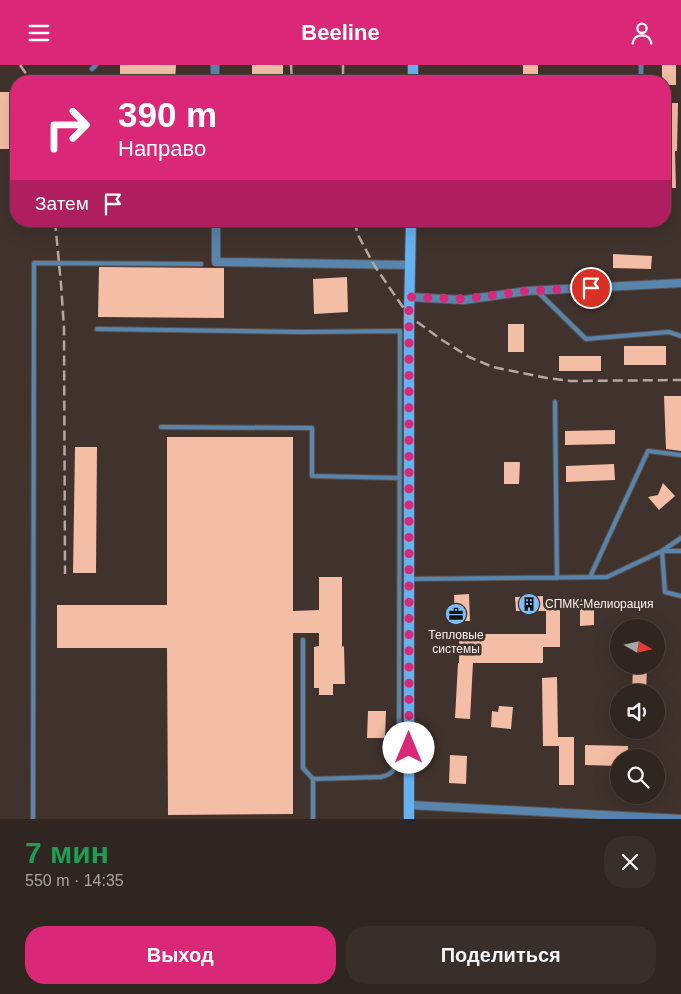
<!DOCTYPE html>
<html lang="ru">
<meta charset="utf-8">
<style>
:root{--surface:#302621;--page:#382e2a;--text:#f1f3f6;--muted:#a8a5a5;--line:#4b433f;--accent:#db2777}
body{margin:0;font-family:Helvetica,sans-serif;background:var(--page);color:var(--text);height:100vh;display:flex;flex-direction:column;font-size:19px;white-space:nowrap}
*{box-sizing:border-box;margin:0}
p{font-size:16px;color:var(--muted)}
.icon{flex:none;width:28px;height:28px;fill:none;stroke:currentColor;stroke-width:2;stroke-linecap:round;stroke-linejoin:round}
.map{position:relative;height:754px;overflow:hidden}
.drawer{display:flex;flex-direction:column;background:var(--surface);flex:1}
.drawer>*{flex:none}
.banner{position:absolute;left:10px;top:10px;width:661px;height:152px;border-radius:20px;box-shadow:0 5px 20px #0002,0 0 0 1px var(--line);background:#db2777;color:#fff;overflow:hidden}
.needle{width:32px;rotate:99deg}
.tools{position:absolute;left:610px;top:554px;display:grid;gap:10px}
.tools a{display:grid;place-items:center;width:55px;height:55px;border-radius:50%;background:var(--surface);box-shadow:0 5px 20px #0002,0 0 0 1px var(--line);font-size:25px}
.pin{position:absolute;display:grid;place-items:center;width:42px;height:42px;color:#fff;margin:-21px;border:2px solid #fff;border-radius:50%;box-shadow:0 1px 5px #0007}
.me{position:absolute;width:55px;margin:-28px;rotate:0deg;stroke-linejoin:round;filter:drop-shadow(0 0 4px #0008)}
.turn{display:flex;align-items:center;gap:18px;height:105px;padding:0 25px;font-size:22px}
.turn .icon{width:65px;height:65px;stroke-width:2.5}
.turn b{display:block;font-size:35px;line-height:42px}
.then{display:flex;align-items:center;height:48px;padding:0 25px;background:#0003;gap:10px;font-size:19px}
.round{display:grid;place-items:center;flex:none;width:52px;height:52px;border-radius:20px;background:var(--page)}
.head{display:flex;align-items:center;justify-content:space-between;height:85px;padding:0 25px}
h1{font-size:30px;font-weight:700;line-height:38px;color:#1e9e55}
.cta{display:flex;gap:10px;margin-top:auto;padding:10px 25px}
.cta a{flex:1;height:58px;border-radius:20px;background:var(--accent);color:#fff;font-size:20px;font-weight:700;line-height:58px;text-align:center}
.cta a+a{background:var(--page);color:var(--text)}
header{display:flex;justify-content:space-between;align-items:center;height:65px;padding:0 25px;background:var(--accent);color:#fff;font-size:22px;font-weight:700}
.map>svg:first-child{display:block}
</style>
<header><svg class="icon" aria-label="menu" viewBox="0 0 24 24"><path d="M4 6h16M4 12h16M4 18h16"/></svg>Beeline<svg class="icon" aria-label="person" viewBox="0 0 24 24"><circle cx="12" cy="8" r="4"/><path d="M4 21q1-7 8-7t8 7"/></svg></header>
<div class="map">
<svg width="681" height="754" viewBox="0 0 681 754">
<rect width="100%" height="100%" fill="#40322c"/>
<!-- building -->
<path fill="#f4bda5" d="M 120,0 L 176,0 L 175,16 L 120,16 Z
M 252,0 L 283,0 L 283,16 L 252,16 Z
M 523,0 L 538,0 L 538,16 L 523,16 Z
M 662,0 L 676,0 L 676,20 L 665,20 L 665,16 L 662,16 Z
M 0,27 L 13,27 L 13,84 L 0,84 Z
M 665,38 L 678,38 L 677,86 L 675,86 L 676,123 L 665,123 Z
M 613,189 L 652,191 L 651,204 L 613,203 Z
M 99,202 L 224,203 L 224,253 L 98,252 Z
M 347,212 L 348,247 L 314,249 L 313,214 Z
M 508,259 L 524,259 L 524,287 L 508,287 Z
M 624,281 L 666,281 L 666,300 L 624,300 Z
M 559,291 L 601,291 L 601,306 L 559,306 Z
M 664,331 L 681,331 L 681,386 L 666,384 Z
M 615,365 L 615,379 L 565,380 L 565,366 Z
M 167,372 L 293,372 L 293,546 L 319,545 L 319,512 L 342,512 L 342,582 L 344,581 L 345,619 L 333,619 L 333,630 L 319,630 L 319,623 L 314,623 L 314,582 L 319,581 L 319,568 L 293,568 L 293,749 L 168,750 L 167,583 L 57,583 L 57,540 L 167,540 Z
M 75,382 L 97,382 L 96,508 L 73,508 Z
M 504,397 L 520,397 L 519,419 L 504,419 Z
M 614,399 L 615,415 L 566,417 L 566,401 Z
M 663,418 L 675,431 L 659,445 L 648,432 L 658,430 Z
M 469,529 L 470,556 L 455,556 L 454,530 Z
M 543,531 L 543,538 L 560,538 L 560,582 L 543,582 L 543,598 L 473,598 L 470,654 L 455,653 L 458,598 L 459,598 L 459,569 L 546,569 L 546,546 L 516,546 L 515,532 Z
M 594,533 L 594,560 L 580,561 L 580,534 Z
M 633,602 L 647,603 L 646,628 L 632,628 Z
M 557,612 L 558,672 L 574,672 L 574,720 L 559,720 L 559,681 L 543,681 L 542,613 Z
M 499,641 L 513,642 L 511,664 L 491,662 L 492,646 L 498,647 Z
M 368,646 L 386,646 L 385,673 L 367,673 Z
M 585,680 L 628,681 L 628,692 L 619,692 L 619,701 L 585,700 Z
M 450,690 L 467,691 L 466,719 L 449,718 Z"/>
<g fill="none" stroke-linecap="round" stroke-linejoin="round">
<!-- lane casing -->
<g stroke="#5e514b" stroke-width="6">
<path id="lane" d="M 92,4 L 96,0
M 641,16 L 641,0
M 538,227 L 586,274 L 669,267 L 681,271
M 97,264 L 301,267 L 400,266 L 399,686 C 397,700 396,709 381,712 L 313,714 L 313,754
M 555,337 L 557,513
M 161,362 L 312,363 L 312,411 L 400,413
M 662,486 L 665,527 L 681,531
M 662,486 L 681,486
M 590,512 L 648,386 L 681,390
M 409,514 L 607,512 L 662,486 L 681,473
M 303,575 L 303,703 L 313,714
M 33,754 L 34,198 L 201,199"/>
</g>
<!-- street casing -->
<g stroke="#5e514b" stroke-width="10">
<path id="street" d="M 215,0 L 215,16
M 216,156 L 216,197 L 410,200
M 409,232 L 464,235 L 527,226 L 681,218
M 409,740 L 681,754"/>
</g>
<!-- secondary casing -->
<g stroke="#5e514b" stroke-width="12">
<path id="secondary" d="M 413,16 L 413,0
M 409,754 L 409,251 L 411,156"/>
</g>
<!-- lane -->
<use href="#lane" stroke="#5785ae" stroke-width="4"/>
<!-- street -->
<use href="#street" stroke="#5785ae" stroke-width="8"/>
<!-- secondary -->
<use href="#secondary" stroke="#65b2f3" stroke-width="10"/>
<!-- rail -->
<path stroke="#b3a8a3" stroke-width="2.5" stroke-dasharray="10 5" stroke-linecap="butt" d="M 20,0 L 27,10 L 29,16
M 291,0 L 292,16
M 343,0 L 343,16
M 55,156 L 61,219 L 64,263 L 65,509
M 355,156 L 357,168 L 374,200 L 409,251 L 442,275 L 469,292 L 493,302 L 547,313 L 570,316 L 681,315"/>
</g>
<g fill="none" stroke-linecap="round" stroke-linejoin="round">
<!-- route -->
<path stroke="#db2777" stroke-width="9" stroke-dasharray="0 16.2" d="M 409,683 L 409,232 L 464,234 L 527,226 L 591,223"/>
</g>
<!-- icons -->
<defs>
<g id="building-disc" transform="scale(1.125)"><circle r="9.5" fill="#7bbef8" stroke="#40322c"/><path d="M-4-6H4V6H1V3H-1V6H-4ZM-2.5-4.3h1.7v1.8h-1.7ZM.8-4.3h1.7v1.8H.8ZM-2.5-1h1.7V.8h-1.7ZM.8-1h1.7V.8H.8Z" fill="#111"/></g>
<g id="office-disc" transform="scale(1.125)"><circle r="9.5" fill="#7bbef8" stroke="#40322c"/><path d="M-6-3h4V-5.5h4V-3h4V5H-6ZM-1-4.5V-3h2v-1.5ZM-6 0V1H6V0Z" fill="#111"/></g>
</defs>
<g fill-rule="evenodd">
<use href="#building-disc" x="529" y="539"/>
<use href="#office-disc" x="456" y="549"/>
</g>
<g text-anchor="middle" stroke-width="5" stroke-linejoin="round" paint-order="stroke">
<!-- poi labels -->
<g font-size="12" fill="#fcf3ee" stroke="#40322c" text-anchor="start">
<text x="545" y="543">СПМК-Мелиорация</text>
<text x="456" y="574" text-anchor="middle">Тепловые<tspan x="456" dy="14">системы</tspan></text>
</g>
</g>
</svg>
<div class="tools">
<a><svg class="needle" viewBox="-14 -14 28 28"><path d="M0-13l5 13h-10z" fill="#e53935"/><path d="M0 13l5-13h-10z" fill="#a8a5a5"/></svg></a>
<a><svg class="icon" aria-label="sound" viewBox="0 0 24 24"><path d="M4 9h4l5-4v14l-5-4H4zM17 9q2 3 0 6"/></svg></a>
<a><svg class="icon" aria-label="search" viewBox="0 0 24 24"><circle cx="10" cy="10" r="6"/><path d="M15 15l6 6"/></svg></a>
</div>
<div class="pin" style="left:591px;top:223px;background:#d93025"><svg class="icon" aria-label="arrive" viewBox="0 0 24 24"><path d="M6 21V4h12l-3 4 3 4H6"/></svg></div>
<svg class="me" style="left:409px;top:683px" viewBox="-20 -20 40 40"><circle r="19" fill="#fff"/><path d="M0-13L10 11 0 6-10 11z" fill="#db2777"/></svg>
<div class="banner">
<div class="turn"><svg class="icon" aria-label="right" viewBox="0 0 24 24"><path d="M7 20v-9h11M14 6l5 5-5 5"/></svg><div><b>390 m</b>Направо</div></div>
<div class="then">Затем<svg class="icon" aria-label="arrive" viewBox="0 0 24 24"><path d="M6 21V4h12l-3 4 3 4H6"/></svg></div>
</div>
</div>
<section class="drawer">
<div class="head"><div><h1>7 мин</h1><p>550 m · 14:35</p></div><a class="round"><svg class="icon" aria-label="close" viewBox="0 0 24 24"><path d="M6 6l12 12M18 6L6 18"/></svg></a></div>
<div class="cta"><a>Выход</a><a>Поделиться</a></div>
</section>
